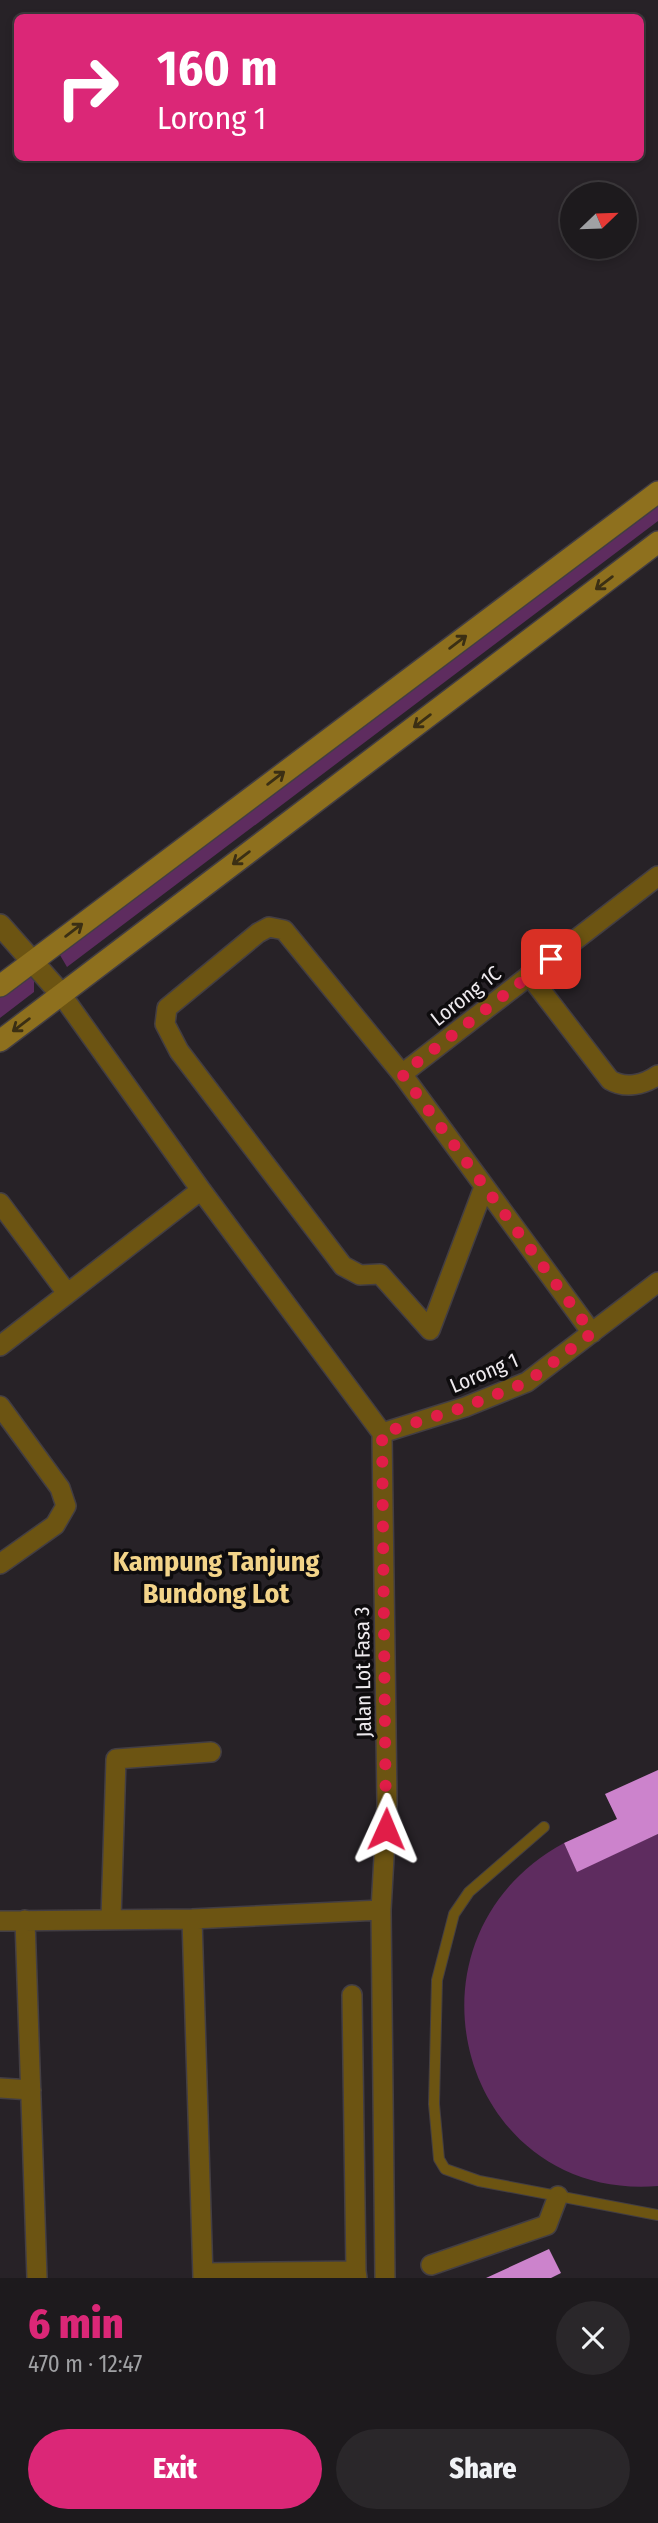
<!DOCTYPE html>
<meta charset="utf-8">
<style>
:root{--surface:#1d1a1d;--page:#2a272a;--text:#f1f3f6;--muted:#a0a1a4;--line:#3b383b;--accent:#db2777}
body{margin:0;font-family:"Fira Sans Condensed",sans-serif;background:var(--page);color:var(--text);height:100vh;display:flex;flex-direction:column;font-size:26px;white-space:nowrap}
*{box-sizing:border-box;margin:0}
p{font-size:23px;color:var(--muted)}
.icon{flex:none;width:38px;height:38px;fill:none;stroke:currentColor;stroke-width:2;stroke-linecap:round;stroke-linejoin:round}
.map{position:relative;height:2278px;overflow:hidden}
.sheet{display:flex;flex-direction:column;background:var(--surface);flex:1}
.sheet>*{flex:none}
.banner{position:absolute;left:14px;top:14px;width:630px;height:147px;border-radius:10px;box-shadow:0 4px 10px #0003,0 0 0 2px var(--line);background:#db2777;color:#fff;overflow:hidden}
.needle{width:46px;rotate:67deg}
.controls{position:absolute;left:560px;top:182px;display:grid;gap:14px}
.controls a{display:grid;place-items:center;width:77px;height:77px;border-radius:50%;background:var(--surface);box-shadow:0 4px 10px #0003,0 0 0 2px var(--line);font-size:35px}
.pin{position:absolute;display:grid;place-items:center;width:60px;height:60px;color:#fff;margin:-30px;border-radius:14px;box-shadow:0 4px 10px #0006}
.me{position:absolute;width:77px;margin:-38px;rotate:1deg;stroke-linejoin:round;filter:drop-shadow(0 0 5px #0008)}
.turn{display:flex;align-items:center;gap:24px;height:147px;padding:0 28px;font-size:32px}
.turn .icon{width:91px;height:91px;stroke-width:2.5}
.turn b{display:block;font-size:49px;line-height:60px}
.round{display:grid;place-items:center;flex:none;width:74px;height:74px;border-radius:37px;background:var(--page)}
.overview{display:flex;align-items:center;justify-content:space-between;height:119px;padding:0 28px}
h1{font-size:42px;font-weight:800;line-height:52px;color:var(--accent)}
.primary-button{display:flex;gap:14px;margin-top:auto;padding:14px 28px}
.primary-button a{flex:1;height:80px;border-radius:42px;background:var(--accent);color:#fff;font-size:28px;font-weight:800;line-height:80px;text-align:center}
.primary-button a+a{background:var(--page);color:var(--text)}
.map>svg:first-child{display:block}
</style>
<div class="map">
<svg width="658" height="2278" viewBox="0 0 658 2278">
<rect width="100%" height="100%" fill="#272227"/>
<!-- green -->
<path fill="#5e2c5f" d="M 658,495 L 658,521 L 67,967 L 57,950 Z
M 34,967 L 34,992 L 0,1018 L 0,992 Z
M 658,1834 L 658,2186 C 461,2202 388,1939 564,1843 L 577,1871 Z"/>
<!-- building -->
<path fill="#cc83cc" d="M 658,1770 L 658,1834 L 577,1872 L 564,1843 L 617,1819 L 605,1794 Z
M 549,2249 L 561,2273 L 551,2278 L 486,2278 Z"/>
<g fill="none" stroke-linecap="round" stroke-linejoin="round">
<!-- service casing -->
<g stroke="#433e43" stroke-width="12">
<path id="service" d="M 544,1827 L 469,1892 L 454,1914 L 437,1980 L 434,2104 L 439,2159 L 445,2169 L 479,2181 L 658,2215"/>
</g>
<!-- minor casing -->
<g stroke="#433e43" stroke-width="22">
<path id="minor" d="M 529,975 L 610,1080 C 625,1089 644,1085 658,1075
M 61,994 L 201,1190 L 382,1433
M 402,1074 L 658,876
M 484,1187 L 430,1330 L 380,1274 L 360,1275 L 343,1266 L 179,1051 L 165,1024 L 167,1008 L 258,933 L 269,927 L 284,930 L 402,1074 L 592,1333
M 0,1203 L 67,1293
M 0,1346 L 201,1190
M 0,1406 L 60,1488 L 66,1506 L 55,1525 L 0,1564
M 382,1433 L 387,1804 L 381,1910 L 385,2278
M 382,1433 L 465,1407 L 527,1382 L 658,1282
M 111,1919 L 116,1759 L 211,1752
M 192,1919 L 203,2278
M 25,1920 L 37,2278
M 0,1921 L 192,1919 L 381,1910
M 352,1995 L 356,2271
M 0,2088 L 31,2090
M 431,2265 L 547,2225 L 558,2196
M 203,2273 L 356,2271 L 357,2278"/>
</g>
<!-- tertiary casing -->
<g stroke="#433e43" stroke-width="24">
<path id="tertiary" d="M 0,925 L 61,994"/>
</g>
<!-- secondary casing -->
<g stroke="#433e43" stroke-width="24">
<path id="secondary" d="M 0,986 L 658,492
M 0,1041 L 658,542"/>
</g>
<!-- service -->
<use href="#service" stroke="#6c5412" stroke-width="10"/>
<!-- minor -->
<use href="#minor" stroke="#6c5412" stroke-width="19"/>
<!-- tertiary -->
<use href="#tertiary" stroke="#6c5412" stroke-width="21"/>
<!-- secondary -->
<use href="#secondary" stroke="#8e701e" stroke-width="21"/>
</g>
<!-- one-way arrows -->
<defs><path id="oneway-shaft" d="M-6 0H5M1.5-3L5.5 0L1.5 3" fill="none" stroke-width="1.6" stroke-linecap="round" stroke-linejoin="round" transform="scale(1.75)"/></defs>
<g stroke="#3b2f14">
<use href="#oneway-shaft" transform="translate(604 583) rotate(143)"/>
<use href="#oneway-shaft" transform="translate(458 642) rotate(-37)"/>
<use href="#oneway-shaft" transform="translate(422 721) rotate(143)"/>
<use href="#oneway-shaft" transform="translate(276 778) rotate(-37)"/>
<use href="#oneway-shaft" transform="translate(241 858) rotate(143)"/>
<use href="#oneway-shaft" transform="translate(74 930) rotate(-37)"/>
<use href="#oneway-shaft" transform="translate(21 1025) rotate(143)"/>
</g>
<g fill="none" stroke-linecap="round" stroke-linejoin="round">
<!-- route -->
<path stroke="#e11d48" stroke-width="12" stroke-dasharray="0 21.6" d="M 386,1829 L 382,1433 L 465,1407 L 527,1382 L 592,1333 L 402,1074 L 551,959"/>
</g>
<g text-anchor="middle" stroke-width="7" stroke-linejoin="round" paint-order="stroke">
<!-- street labels -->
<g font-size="21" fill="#eeeaee" stroke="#0e0c0e">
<text transform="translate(466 996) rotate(-38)" y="7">Lorong 1C</text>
<text transform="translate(484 1373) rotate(-23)" y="7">Lorong 1</text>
<text transform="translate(363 1672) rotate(-91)" y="7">Jalan Lot Fasa 3</text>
</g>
<!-- district labels -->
<g font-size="28" font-weight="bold" fill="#f3d489" stroke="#0e0c0e">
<text x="216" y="1571">Kampung Tanjung<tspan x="216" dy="32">Bundong Lot</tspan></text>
</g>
</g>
</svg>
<div class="controls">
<a><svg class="needle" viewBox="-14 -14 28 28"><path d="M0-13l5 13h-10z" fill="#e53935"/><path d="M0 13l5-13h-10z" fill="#a0a1a4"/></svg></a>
</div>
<div class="pin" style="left:551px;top:959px;background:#d93025"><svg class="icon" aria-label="arrive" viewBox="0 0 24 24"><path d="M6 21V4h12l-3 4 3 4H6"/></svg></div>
<svg class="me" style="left:386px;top:1829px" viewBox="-20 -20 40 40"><path d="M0-17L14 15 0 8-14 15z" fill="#e11d48" stroke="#fff" stroke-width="4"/></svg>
<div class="banner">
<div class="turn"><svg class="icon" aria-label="right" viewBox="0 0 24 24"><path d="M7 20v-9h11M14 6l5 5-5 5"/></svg><div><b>160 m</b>Lorong 1</div></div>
</div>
</div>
<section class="sheet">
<div class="overview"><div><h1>6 min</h1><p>470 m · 12:47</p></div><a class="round"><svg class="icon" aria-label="close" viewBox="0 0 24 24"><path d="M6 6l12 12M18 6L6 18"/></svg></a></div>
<div class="primary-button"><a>Exit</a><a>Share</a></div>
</section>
